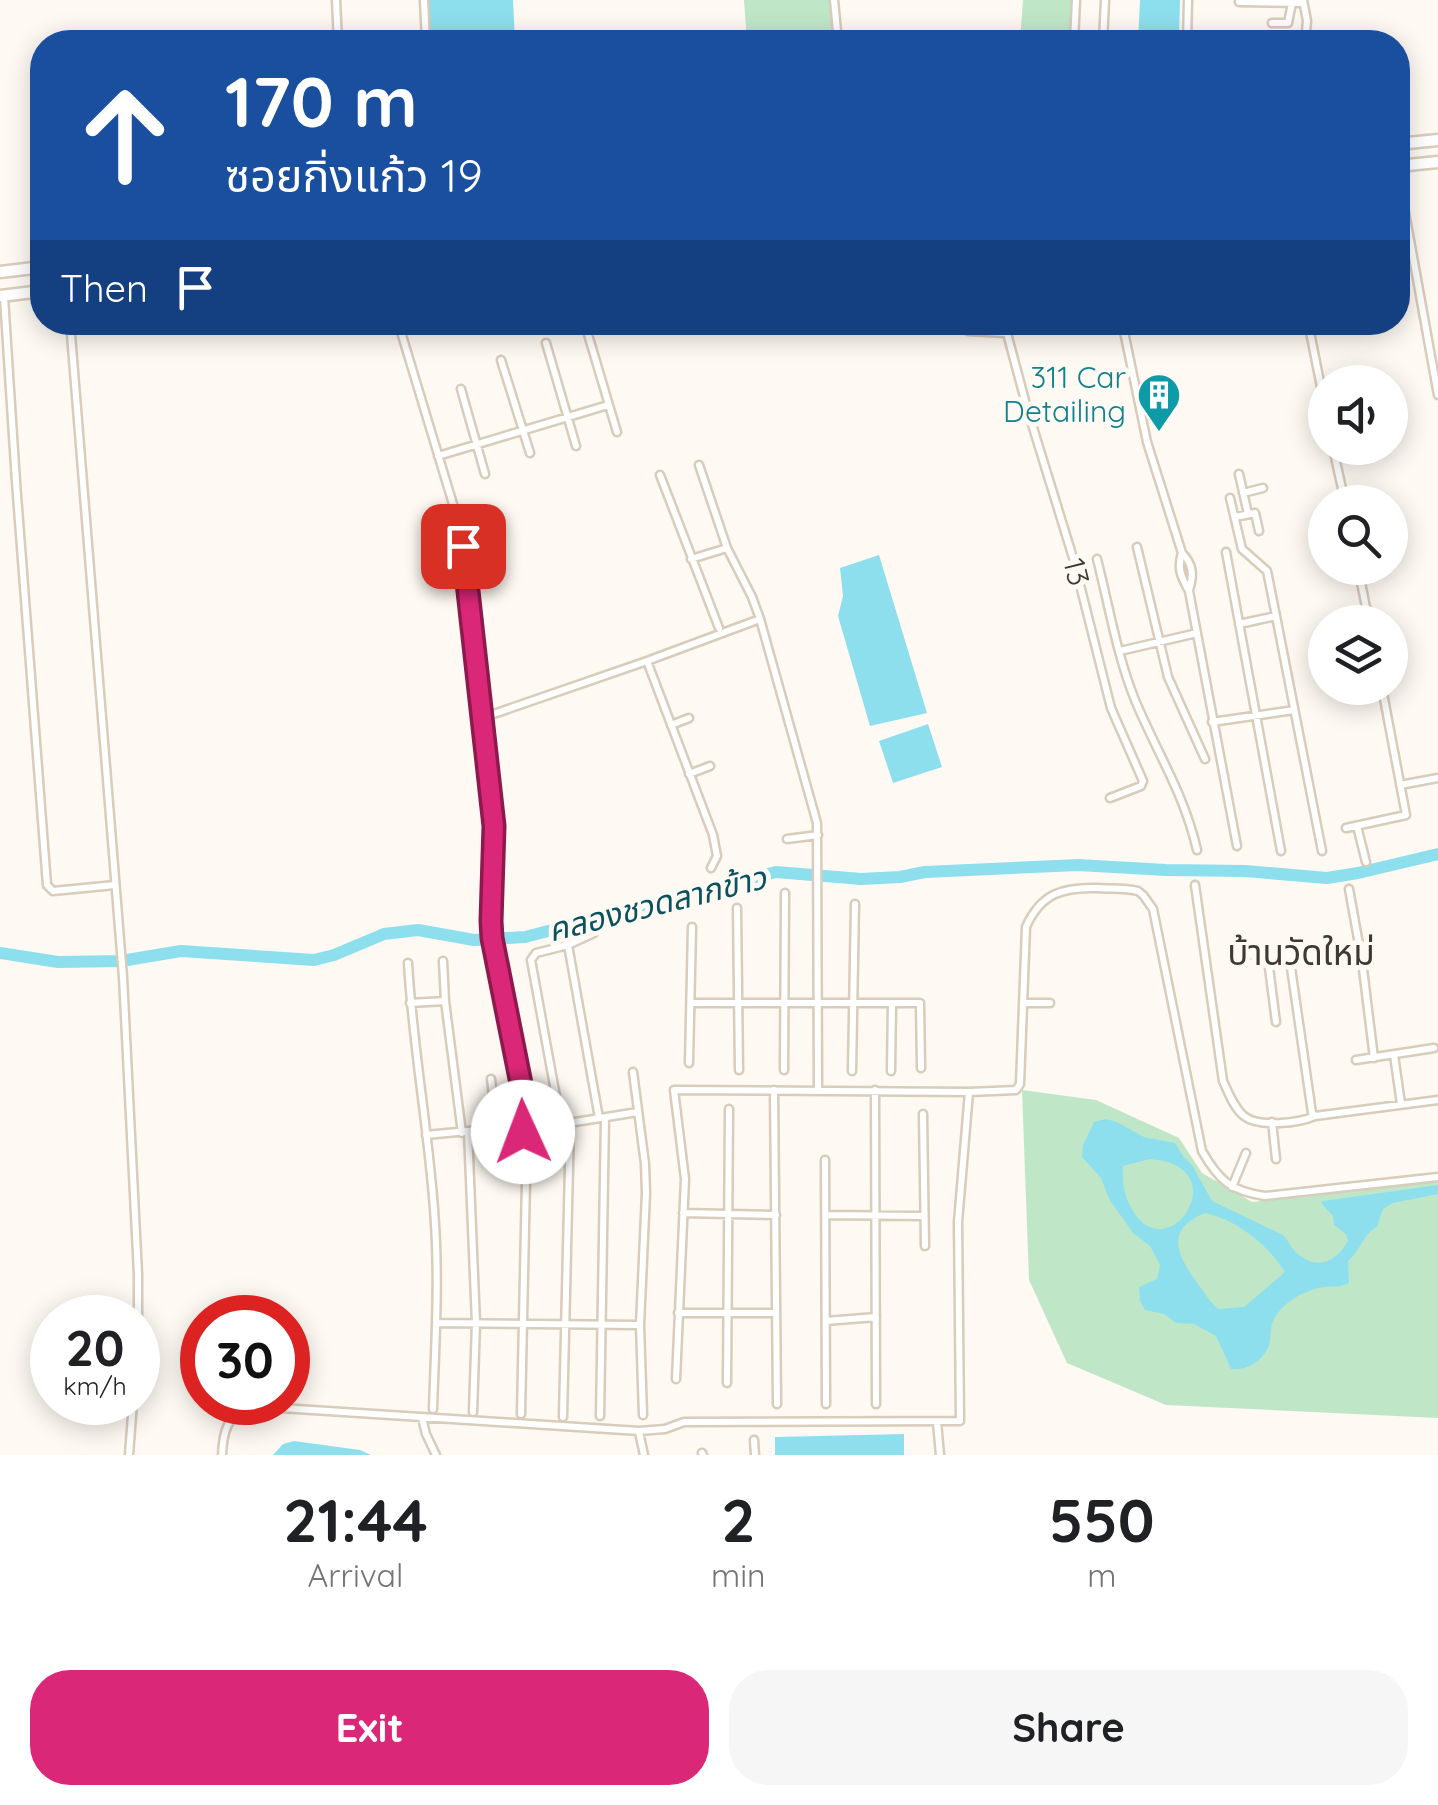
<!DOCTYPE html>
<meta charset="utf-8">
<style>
:root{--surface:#fff;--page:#f6f6f6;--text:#202124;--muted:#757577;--accent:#db2777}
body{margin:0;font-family:Quicksand,"Noto Sans Thai",sans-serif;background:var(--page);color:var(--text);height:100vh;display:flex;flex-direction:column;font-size:38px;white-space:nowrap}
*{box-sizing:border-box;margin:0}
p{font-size:32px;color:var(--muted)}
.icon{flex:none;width:55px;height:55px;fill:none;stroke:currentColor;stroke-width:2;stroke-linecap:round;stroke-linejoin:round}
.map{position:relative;height:1455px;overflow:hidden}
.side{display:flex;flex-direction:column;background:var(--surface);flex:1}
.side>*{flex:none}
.banner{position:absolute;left:30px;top:30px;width:1380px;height:305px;border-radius:40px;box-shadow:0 5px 25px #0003;background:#1a4fa0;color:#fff;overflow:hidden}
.controls{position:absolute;left:1308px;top:365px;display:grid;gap:20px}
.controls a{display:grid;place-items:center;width:100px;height:100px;border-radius:50%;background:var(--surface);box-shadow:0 5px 25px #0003;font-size:50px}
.speed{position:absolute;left:30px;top:1295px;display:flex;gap:20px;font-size:50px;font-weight:700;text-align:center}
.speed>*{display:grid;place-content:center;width:130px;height:130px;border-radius:50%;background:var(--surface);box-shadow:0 5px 25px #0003;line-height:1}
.speed small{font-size:25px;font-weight:400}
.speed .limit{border:15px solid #d22;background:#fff;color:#111}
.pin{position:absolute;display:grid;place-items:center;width:85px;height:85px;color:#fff;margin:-42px;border-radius:20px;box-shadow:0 5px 15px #0006}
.me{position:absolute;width:110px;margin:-55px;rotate:358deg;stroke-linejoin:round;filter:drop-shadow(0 0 8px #0008)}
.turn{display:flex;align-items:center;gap:35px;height:210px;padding:0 30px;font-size:45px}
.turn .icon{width:130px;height:130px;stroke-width:2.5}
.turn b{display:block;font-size:70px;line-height:85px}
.then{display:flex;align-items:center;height:95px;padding:0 30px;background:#0003;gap:20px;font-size:38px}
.eta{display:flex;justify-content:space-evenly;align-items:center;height:170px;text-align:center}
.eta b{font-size:60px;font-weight:700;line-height:70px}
.cta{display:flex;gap:20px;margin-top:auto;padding:20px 30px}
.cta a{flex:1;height:115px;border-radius:40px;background:var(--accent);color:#fff;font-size:40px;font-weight:700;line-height:115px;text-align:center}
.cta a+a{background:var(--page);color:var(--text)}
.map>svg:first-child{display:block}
</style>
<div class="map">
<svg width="1438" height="1455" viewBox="0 0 1438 1455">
<rect width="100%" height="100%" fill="#fef9f2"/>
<!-- green -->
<path fill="#c0e6c8" d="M 744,0 L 830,0 L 833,42 L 747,42 Z
M 1023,0 L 1074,0 L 1072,42 L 1020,42 Z
M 1022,1090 L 1096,1100 L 1179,1138 L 1202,1173 L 1252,1202 L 1438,1181 L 1438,1418 L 1166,1405 L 1067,1363 L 1029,1280 Z"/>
<!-- water -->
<path fill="#8edfee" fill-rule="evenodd" d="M 428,0 L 513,0 L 515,42 L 429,42 Z
M 1140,0 L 1180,0 L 1179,42 L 1138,42 Z
M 879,555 L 927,713 L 870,726 L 838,616 L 843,596 L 840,568 Z
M 928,724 L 942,767 L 893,783 L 879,741 Z
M 1106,1119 L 1117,1122 L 1144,1137 L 1175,1143 L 1183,1156 L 1192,1165 L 1212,1201 L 1283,1235 C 1289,1241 1292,1250 1299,1255 C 1320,1271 1337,1260 1348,1241 L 1346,1234 L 1334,1225 L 1333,1216 L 1321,1203 L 1323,1201 L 1438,1185 L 1438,1194 L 1393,1203 L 1383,1209 L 1377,1227 C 1363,1234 1361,1250 1348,1261 L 1349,1283 C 1340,1288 1335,1286 1325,1287 C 1306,1289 1282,1302 1273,1321 C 1270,1328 1271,1338 1269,1345 C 1264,1360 1247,1371 1231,1369 L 1216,1336 L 1194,1324 L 1176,1323 L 1164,1314 L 1145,1310 L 1140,1301 L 1139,1287 L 1157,1279 L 1160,1265 L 1150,1246 L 1133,1233 L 1109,1199 L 1101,1178 L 1082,1157 L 1083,1145 L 1094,1122 ZM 1150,1159 C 1157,1160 1167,1161 1173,1164 C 1224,1186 1165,1264 1133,1211 C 1124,1196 1122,1182 1123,1166 ZM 1205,1213 C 1237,1220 1267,1244 1285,1272 L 1244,1307 L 1218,1309 C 1209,1301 1205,1293 1198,1284 C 1177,1255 1164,1230 1205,1213 Z
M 904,1434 L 904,1455 L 775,1455 L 775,1437 Z
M 294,1441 L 360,1450 L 371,1455 L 273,1455 L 283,1444 Z"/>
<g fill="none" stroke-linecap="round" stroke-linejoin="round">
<!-- river -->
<path stroke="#8edfee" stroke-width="12" d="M 0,953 L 58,962 L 121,961 L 181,951 L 314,960 L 334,955 L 384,934 L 418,930 L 474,940 L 525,937 L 776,872 L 861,879 L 900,877 L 925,872 L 1078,865 L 1166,870 L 1245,871 L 1327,878 L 1358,873 L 1438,854"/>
<!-- minor casing -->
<g stroke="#d8ccba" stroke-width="11">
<path id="minor" d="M 336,0 L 338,42
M 424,0 L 426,42
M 834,0 L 838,42
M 1303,0 L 1307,21 L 1305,42
M 1239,2 L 1303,3
M 1272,23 L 1288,23 L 1292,3
M 1074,42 L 1076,0
M 1103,42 L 1105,0
M 1187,42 L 1188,0
M 1398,174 L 1438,395
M 4,297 L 16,482 L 47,885 L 53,891 L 115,885
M 70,322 L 123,977 L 138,1274 L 138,1326
M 398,322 L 456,514 L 463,546 L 494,826 L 491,921 L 492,937 L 528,1119
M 1004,322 L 1027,408 L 1074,561 L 1111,708 L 1143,781 L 1141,786 L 1110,798
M 1122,322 L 1147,442 L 1182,553 C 1193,564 1194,575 1189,590
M 1308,322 L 1325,407
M 587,331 L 617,432
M 968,331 L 1006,333
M 546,343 L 576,446
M 501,360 L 530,453
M 461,389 L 485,474
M 1333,448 L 1345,502
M 438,456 L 608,405
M 699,465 L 727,548 L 752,597 L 760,619 L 817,823 L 818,1090
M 1239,474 L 1248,514
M 660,475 L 719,628
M 1243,493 L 1263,488
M 1230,498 L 1242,549 L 1267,571 L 1276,616 L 1239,624
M 1235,517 L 1255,513 L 1259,531
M 1137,547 L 1168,677 L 1205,759
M 1226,552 L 1281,851
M 1182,553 C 1177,568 1181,577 1189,591 L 1237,846
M 691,559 L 727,548
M 1097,559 C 1109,606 1117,656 1135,700 C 1157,753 1184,793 1197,850
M 1358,568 L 1369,622
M 1276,616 L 1322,851
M 1120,651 L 1197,633
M 647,661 L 713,835 L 717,856 L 711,868
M 482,718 L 647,661 L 760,619
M 1212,722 L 1294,710
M 671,725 L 689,718
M 689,774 L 710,766
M 1400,785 L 1438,778
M 1357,826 L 1366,862
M 1346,828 L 1406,815 L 1382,688
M 787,839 L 818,835
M 1195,885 L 1223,1081 C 1228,1092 1234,1108 1244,1116 C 1259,1128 1299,1123 1315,1116 L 1438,1100
M 1349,889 L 1362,961 L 1374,1058
M 737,908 L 739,1070
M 568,945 L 599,1118
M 1267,952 L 1276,1022
M 1248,955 L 1287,951 L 1289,954 L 1312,1113 L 1315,1116
M 443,961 L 445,1001 L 462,1133
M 408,963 C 413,1051 430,1137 435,1224 C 439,1286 435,1348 433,1409
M 410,1003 L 445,1001
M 691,1003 L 920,1003 L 921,1068
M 1023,1003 L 1050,1003
M 1394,1055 L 1401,1104
M 1356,1060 L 1434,1048
M 689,1063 L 692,927
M 784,1070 L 785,893
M 852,1071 L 855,904
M 891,1071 L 892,1003
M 633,1072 L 645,1164 L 646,1193 L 640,1325 L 643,1415
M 491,1079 L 497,1129
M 774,1090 L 777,1404
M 875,1090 L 876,1404
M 923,1114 L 925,1246
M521 1127a8 8 0 1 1 16 0a8 8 0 1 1-16 0Z
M 1272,1122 L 1276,1159
M 561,1124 L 531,960 L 536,953 L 568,945 L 594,933
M 537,1128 L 638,1112
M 468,1132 L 476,1323 L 473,1412
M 426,1135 L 521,1126
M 825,1160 L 826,1404
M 1232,1187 L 1246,1153
M 683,1213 L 776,1215
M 826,1215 L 924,1216
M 678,1313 L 776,1313
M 826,1321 L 876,1317
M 436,1323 L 640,1325
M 676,1379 L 685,1179 L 674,1090 L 969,1092 L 1016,1090 L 1020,1084 L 1026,927 C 1041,893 1063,887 1098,888 C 1112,889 1125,888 1138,891 L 1143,895 L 1153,909 L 1202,1151 C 1219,1181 1231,1191 1265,1196 L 1438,1177
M 727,1383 L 729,1109
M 521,1414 L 527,1134
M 600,1416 L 605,1118
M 563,1417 L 570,1124
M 422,1418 L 426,1434 L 436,1455
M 937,1422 L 940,1455
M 639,1432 L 644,1455
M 754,1440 L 755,1455
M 702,1453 L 703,1455
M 129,1455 L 133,1402
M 222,1455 C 223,1432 227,1415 250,1406 L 639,1431 L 665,1429 L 684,1422 L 960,1421 L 958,1222 L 969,1092"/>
</g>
<!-- primary casing -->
<g stroke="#d8ccba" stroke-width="15">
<path id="primary" d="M 1398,144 L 1438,140
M 1398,166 L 1438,162
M 0,272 L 42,267
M 0,296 L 42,291"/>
</g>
<!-- minor -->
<use href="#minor" stroke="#fff" stroke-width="6"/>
<!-- primary -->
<use href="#primary" stroke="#fff" stroke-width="10"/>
</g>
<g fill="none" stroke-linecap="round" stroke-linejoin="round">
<!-- route casing -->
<g stroke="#8e194d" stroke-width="25">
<path id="route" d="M 463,546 L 494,826 L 491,921 L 492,938 L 528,1119 L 522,1124 L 523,1132"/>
</g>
<!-- route -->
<use href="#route" stroke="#db2777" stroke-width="18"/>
</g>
<!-- icons -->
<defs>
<g id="building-pin" transform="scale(2.25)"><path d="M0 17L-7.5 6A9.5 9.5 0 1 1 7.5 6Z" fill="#0f9aa8" stroke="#fef9f2"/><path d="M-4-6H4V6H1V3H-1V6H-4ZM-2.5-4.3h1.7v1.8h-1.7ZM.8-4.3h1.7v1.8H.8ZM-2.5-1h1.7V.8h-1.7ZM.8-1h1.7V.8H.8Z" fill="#fff"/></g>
</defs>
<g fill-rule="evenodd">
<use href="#building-pin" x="1159" y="395"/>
</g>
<g text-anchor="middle" stroke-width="10" stroke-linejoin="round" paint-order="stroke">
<!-- culture labels -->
<g font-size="30" fill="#0d838f" stroke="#fef9f2" text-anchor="end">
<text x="1126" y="388">311 Car<tspan x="1126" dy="34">Detailing</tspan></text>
</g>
<!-- street labels -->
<g font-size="30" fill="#3e3a33" stroke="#fef9f2">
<text transform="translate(1076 572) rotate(76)" y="10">13</text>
</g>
<!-- water labels -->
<g font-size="32" font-style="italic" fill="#0a525e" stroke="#fef9f2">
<text transform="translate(657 904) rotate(-14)" y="11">คลองชวดลากข้าว</text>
</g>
<!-- quarter labels -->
<g font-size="35" fill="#3e3a33" stroke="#fef9f2">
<text x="1301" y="965">บ้านวัดใหม่</text>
</g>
</g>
</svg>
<div class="controls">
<a><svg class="icon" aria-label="sound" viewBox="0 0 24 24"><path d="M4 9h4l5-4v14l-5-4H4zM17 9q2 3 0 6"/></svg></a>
<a><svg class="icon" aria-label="search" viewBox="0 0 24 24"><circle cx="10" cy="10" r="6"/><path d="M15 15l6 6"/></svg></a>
<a><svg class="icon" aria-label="layers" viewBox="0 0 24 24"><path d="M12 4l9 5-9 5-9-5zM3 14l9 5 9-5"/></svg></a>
</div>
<div class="speed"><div>20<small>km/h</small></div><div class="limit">30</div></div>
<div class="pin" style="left:463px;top:546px;background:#d93025"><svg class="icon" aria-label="arrive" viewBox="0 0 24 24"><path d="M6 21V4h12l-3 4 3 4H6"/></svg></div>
<svg class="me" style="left:523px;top:1132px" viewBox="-20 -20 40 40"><circle r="19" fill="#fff"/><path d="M0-13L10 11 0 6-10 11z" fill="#db2777"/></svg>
<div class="banner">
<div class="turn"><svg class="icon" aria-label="ahead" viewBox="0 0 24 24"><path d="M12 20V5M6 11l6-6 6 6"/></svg><div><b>170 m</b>ซอยกิ่งแก้ว 19</div></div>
<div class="then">Then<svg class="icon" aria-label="arrive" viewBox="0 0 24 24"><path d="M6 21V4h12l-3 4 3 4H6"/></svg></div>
</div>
</div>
<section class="side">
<div class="eta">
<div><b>21:44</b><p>Arrival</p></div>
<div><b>2</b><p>min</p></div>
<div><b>550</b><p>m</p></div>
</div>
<div class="cta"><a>Exit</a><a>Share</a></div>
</section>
